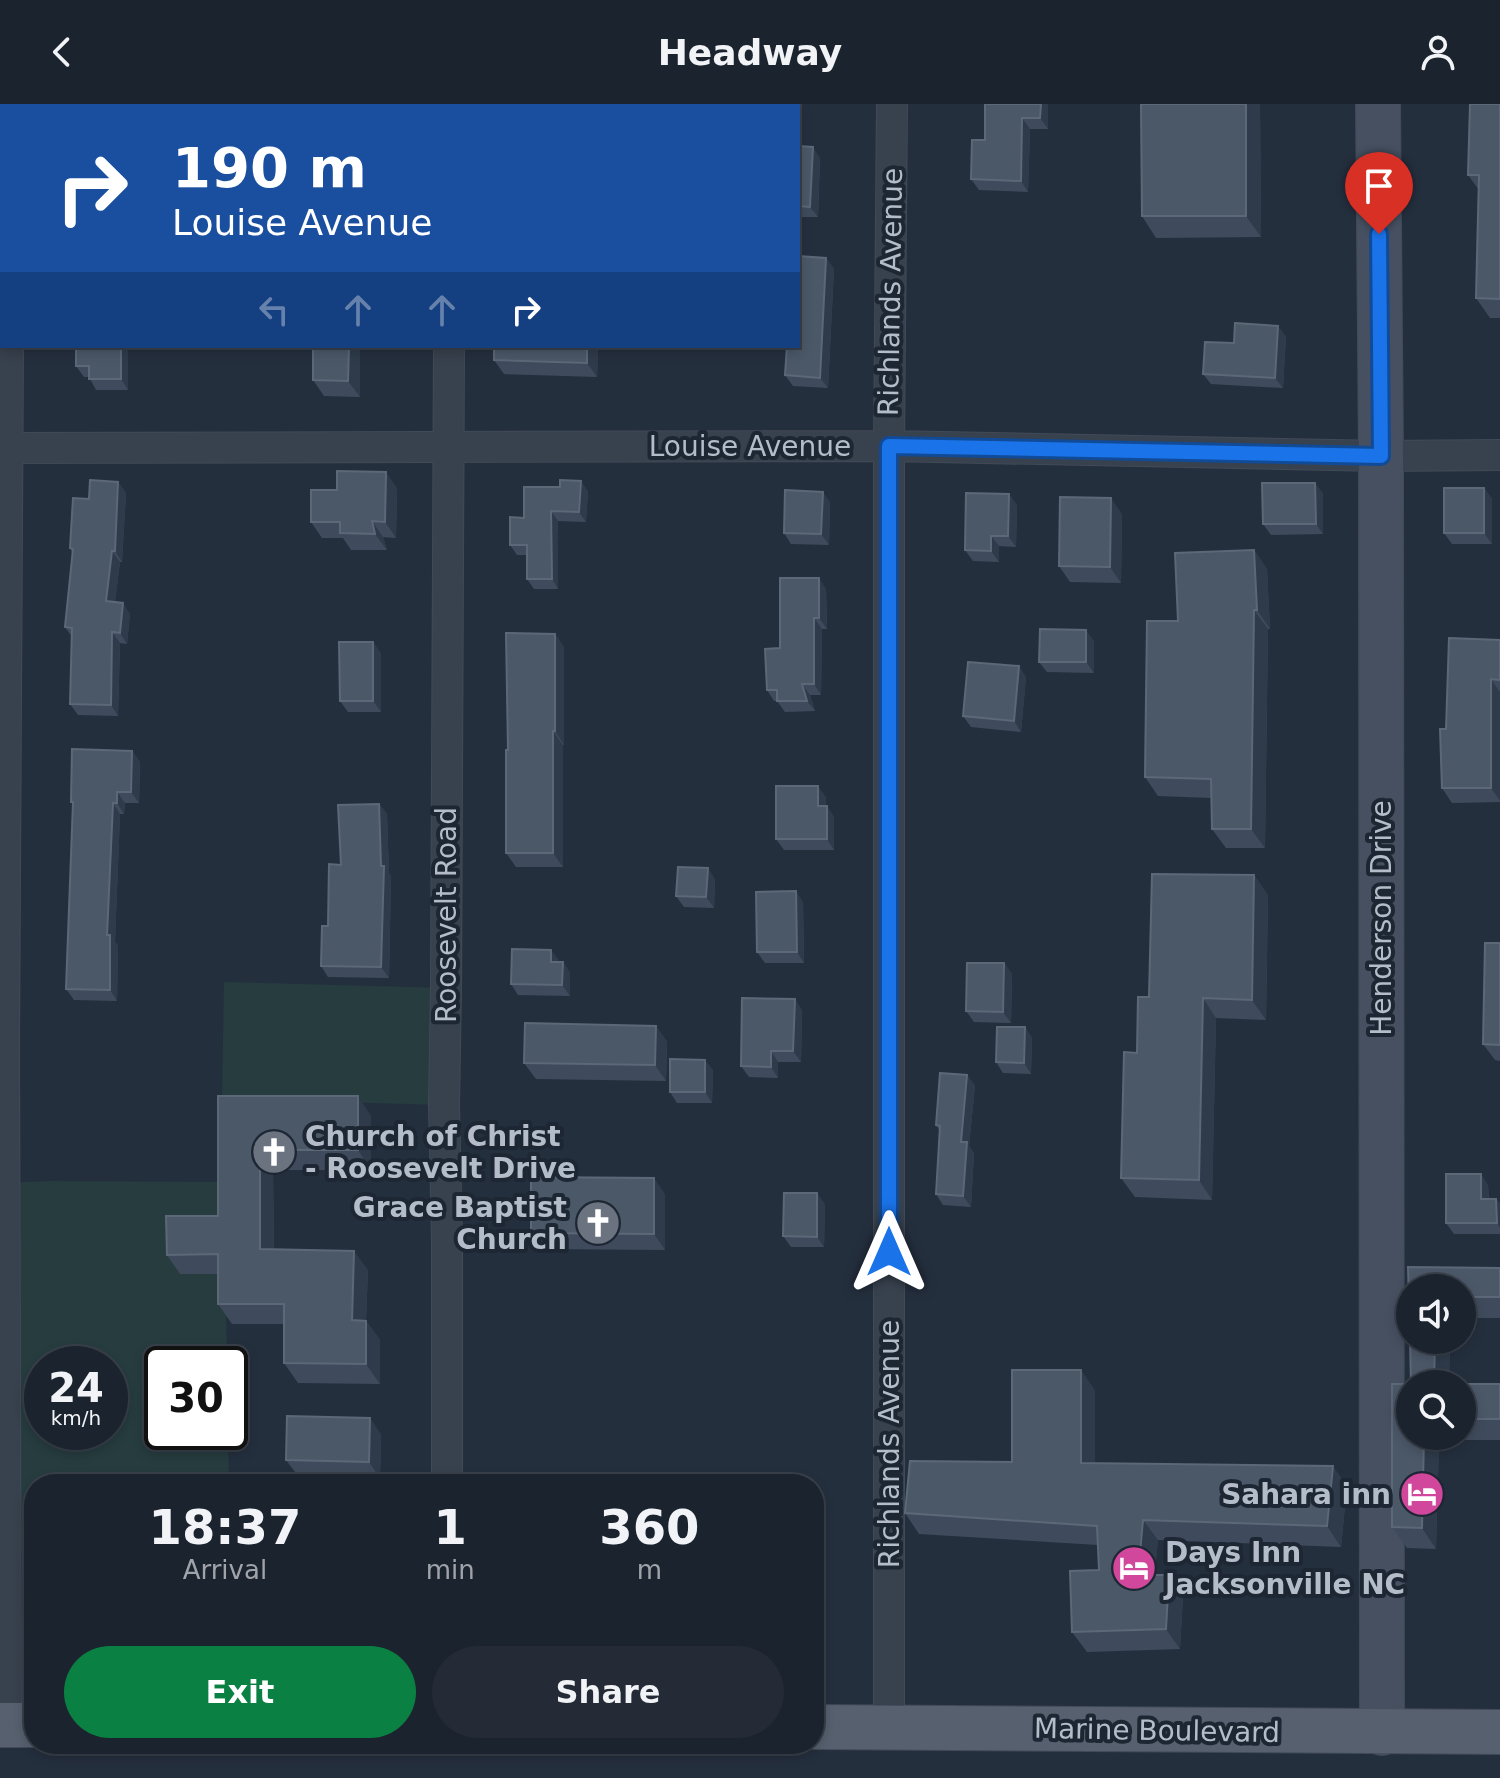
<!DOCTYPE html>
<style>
:root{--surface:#1b232e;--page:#242b36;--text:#f1f3f6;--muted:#a0a4aa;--line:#39404a;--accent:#0b8043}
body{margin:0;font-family:"DejaVu Sans",sans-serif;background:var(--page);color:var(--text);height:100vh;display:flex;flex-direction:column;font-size:30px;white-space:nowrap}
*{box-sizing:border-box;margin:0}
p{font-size:26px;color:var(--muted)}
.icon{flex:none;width:44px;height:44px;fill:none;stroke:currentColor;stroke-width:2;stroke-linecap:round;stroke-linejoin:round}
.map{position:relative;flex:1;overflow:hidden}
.side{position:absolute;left:24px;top:1370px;width:800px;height:280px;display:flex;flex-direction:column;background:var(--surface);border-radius:32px;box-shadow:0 4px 12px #0003,0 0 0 2px var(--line)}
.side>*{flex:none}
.top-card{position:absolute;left:0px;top:0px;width:800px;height:244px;box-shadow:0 4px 12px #0003,0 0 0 2px var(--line);background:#1a4fa0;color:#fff;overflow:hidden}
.controls{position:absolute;left:1396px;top:1170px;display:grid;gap:16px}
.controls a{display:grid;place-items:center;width:80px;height:80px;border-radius:50%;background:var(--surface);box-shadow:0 4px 12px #0003,0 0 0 2px var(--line);font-size:40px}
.speed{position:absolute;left:24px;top:1242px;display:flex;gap:16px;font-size:40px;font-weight:700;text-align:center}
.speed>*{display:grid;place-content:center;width:104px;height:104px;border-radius:50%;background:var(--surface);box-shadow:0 4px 12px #0003,0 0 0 2px var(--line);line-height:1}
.speed small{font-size:20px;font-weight:400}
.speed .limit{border:4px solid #111;border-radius:12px;background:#fff;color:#111}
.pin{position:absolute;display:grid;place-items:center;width:68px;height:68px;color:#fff;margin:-82px -34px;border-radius:50% 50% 50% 0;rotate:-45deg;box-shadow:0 0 8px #0007}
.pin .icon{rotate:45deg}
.me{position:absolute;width:88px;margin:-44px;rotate:0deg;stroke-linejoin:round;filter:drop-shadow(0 0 6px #0008)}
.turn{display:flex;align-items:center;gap:28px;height:168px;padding:0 40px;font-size:36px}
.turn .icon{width:104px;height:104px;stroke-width:2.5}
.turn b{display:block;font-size:56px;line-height:68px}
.lanes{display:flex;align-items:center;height:76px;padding:0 40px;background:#0003;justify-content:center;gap:40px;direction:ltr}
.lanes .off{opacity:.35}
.eta{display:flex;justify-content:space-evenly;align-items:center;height:136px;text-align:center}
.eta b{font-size:48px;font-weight:600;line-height:56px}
.primary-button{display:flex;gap:16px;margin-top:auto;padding:16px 40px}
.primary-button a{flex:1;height:92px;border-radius:48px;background:var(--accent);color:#fff;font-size:32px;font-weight:600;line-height:92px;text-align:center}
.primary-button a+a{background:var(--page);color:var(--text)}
header{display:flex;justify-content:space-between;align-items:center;height:104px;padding:0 40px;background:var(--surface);font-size:36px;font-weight:600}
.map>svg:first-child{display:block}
</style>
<header><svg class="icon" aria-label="back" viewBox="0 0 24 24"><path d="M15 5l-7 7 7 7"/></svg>Headway<svg class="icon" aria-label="person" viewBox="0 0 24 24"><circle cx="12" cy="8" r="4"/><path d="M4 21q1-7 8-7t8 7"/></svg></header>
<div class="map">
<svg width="1500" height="1674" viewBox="0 0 1500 1674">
<rect width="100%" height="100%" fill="#242f3e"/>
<!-- green -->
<path fill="#263c3f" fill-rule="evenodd" d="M 224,878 L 446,884 L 444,1001 L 222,995 Z
M 50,1077 L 224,1078 L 227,1260 L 162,1260 L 162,1328 L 228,1328 L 229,1380 L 34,1380 L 34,1447 L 6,1447 L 4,1079 ZM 42,1260 L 110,1260 L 110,1328 L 42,1328 Z"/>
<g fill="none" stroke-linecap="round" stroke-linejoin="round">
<!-- street casing -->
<g stroke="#414a57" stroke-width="32">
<path id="street" d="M 12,2 L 12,0
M 452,2 L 452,0
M 0,344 L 889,342 L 1381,352 L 1500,351
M 447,1380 L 447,1137 L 444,1001 L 446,884 L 449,242
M 6,1621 L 4,941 L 8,242
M 889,1624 L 889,342 L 892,0"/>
</g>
<!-- secondary casing -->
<g stroke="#414a57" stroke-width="46">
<path id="secondary" d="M 1378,0 L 1381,352 L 1382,1629"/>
</g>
<!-- primary casing -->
<g stroke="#414a57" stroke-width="46">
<path id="primary" d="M 0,1621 L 34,1621
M 814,1623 L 1500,1628"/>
</g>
<!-- street -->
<use href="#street" stroke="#38414e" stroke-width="30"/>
<!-- secondary -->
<use href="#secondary" stroke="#465061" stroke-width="44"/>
<!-- primary -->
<use href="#primary" stroke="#56606e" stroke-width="44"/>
</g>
<!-- wall -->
<path fill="#3f4b5c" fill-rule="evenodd" d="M 306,0 L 377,0 L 377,2 L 307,2 Z
M 985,0 L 1048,0 L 1048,25 L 1030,25 L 1028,88 L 979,86 L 971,75 L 985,36 Z
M 1260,0 L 1261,133 L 1156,134 L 1142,112 Z
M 1500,0 L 1500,214 L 1490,214 L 1476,194 L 1479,86 L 1468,71 Z
M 798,42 L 820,54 L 818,113 L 798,113 Z
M 826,154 L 834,165 L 828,284 L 793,282 L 785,271 Z
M 1286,232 L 1283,284 L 1211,280 L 1203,270 L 1234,239 Z
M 76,242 L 128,242 L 128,286 L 96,286 L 89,273 L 84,273 L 76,262 Z
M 360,242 L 360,293 L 324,292 L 313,276 Z
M 598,242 L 597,273 L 504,270 L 494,256 Z
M 118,378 L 126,389 L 122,458 L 120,458 L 115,498 L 130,510 L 127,540 L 120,539 L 118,612 L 78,611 L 70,600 L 72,533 L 65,523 L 72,448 L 70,444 L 89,395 Z
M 397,384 L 396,434 L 383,433 L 387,446 L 351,446 L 343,434 L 322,434 L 311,418 L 337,386 Z
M 1484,384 L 1492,395 L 1492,440 L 1452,440 L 1444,429 Z
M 588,387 L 586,418 L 558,417 L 558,485 L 534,485 L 527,475 L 527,451 L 517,451 L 510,441 L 524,414 Z
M 1323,389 L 1323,430 L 1271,431 L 1263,420 Z
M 830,398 L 829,441 L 791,440 L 784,429 Z
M 1017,401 L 1016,443 L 999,442 L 999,458 L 973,457 L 965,446 Z
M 1122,410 L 1121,479 L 1070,478 L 1059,462 Z
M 1254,446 L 1267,465 L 1270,525 L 1268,525 L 1265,744 L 1226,744 L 1212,725 L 1212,694 L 1158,692 L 1145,673 L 1178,517 Z
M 826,485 L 827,525 L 822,525 L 821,591 L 810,591 L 815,607 L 785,608 L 777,597 L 774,597 L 767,586 L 780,544 Z
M 555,530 L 564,543 L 564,641 L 563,641 L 563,763 L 516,763 L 506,749 L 508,646 Z
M 1500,536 L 1500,698 L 1452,699 L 1442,684 L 1446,625 Z
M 1094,537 L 1094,569 L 1047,568 L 1039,558 Z
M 381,549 L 381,608 L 348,608 L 340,597 Z
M 1026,573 L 1021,628 L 971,623 L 963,612 Z
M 132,647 L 140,658 L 139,699 L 125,699 L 124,710 L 120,710 L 115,838 L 118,842 L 117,897 L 74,896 L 66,885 L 73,701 L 71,698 Z
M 826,693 L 826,702 L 834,713 L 834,746 L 784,746 L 776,735 Z
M 379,700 L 387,710 L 389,769 L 391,773 L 389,874 L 328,873 L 321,862 L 341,761 Z
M 1254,771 L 1268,791 L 1266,916 L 1216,914 L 1212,1096 L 1135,1093 L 1121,1074 L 1149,893 Z
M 715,775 L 714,804 L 684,803 L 676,792 Z
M 803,798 L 804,859 L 765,859 L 757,848 Z
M 1500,839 L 1500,957 L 1495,956 L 1483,940 Z
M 559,856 L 559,858 L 563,858 L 570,869 L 570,892 L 518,891 L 511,880 Z
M 1004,859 L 1012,870 L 1011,919 L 974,918 L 966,907 Z
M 802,906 L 801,958 L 778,958 L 778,974 L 749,973 L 741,962 Z
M 656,922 L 667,938 L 666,977 L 536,975 L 524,959 Z
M 1025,923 L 1032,934 L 1031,970 L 1003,969 L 996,958 Z
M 713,966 L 712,999 L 677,999 L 670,988 Z
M 967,971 L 975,982 L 969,1042 L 974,1049 L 971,1103 L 943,1101 L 936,1090 L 940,1027 L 936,1021 Z
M 218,992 L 371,1012 L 371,1066 L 273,1066 L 274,1145 L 368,1166 L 366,1217 L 380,1236 L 380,1280 L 298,1279 L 284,1259 L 284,1220 L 232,1220 L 218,1200 L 218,1170 L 180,1170 L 167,1151 L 218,1112 Z
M 1488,1081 L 1489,1095 L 1496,1095 L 1500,1100 L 1500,1130 L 1454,1130 L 1446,1119 Z
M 665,1090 L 665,1146 L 542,1145 L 531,1129 Z
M 825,1100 L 824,1143 L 791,1143 L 783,1132 Z
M 1408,1163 L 1500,1164 L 1500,1214 L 1462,1214 L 1462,1184 Z
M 1410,1236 L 1450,1236 L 1449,1280 L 1500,1280 L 1500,1336 L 1439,1336 L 1436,1445 L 1407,1444 L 1392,1423 L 1392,1280 L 1411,1280 ZM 1410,1280 L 1462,1280 L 1462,1332 L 1410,1332 Z
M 1095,1286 L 1095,1359 L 1347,1382 L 1341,1443 L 1158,1436 L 1154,1471 L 1183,1491 L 1180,1545 L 1087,1548 L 1072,1528 L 1099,1466 L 1098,1441 L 919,1430 L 905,1409 L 1012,1358 Z
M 381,1330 L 380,1374 L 298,1372 L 286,1356 Z"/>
<!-- shaded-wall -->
<path fill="#2f3b4b" d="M 365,0 L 377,0 L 377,2 L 365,2 Z
M 1041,0 L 1048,0 L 1048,25 L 1040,14 Z
M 1246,0 L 1260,0 L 1261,133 L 1246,112 Z
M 1022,14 L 1030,25 L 1028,88 L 1021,77 Z
M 813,43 L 820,54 L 818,113 L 810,103 Z
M 826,154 L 834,165 L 828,284 L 820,274 Z
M 1278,222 L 1286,232 L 1283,284 L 1275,274 Z
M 121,242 L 128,242 L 128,286 L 121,275 Z
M 349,242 L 360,242 L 360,293 L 348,277 Z
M 587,242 L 598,242 L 597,273 L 587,259 Z
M 386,368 L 397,384 L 396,434 L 385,418 Z
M 581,377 L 588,387 L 586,418 L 579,408 Z
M 118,378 L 126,389 L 122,458 L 115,447 Z
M 1315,379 L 1323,389 L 1323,430 L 1316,420 Z
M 1484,384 L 1492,395 L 1492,440 L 1484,429 Z
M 823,388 L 830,398 L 829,441 L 821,430 Z
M 1009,390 L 1017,401 L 1016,443 L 1008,432 Z
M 1111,394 L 1122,410 L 1121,479 L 1110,463 Z
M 551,407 L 558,417 L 558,485 L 552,475 Z
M 372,417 L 383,433 L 387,446 L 375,430 Z
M 991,432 L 999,442 L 999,458 L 991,447 Z
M 1254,446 L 1267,465 L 1270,525 L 1257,506 Z
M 112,447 L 120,458 L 114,508 L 106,497 Z
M 819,474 L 826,485 L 827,525 L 819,514 Z
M 123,499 L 130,510 L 127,540 L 120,529 Z
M 1254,506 L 1268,525 L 1265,744 L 1251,725 Z
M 814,514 L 822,525 L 821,591 L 814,580 Z
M 1086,526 L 1094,537 L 1094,569 L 1086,558 Z
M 112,528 L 120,539 L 118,612 L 111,601 Z
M 555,530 L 564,543 L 564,641 L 555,627 Z
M 373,538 L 381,549 L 381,608 L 373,597 Z
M 1019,562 L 1026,573 L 1021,628 L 1014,617 Z
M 1491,575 L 1500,588 L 1500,697 L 1491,684 Z
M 802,580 L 810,591 L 815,607 L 807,597 Z
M 553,627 L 563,641 L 563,763 L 553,749 Z
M 132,647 L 140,658 L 139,699 L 131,688 Z
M 818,682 L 826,693 L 826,713 L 818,702 Z
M 117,688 L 125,699 L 124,710 L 117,699 Z
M 113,699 L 120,710 L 115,838 L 118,842 L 117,897 L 110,886 L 107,831 Z
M 379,700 L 387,710 L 389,769 L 391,773 L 389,874 L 381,863 L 381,762 Z
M 827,702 L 834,713 L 834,746 L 827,735 Z
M 708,764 L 715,775 L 714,804 L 706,793 Z
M 1254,771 L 1268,791 L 1266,916 L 1252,896 Z
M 796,787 L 803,798 L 804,859 L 797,848 Z
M 551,846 L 559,856 L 558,869 L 551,858 Z
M 563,858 L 570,869 L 570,892 L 562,881 Z
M 1004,859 L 1012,870 L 1011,919 L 1003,908 Z
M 1203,894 L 1216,914 L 1212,1096 L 1199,1076 Z
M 795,895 L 802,906 L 801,958 L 793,947 Z
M 656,922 L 667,938 L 666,977 L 655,961 Z
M 1025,923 L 1032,934 L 1031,970 L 1024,959 Z
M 771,947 L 778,958 L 778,974 L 771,963 Z
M 705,956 L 713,966 L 712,999 L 705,988 Z
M 967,971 L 975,982 L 969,1042 L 974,1049 L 971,1103 L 963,1092 L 961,1038 Z
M 358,992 L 371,1012 L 371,1066 L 358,1046 Z
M 260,1046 L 273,1066 L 274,1165 L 260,1145 Z
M 1481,1070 L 1488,1081 L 1489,1106 L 1481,1095 Z
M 654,1074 L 665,1090 L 665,1146 L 654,1130 Z
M 817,1089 L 825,1100 L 824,1143 L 817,1133 Z
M 1496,1095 L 1500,1100 L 1500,1124 L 1497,1119 Z
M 354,1147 L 368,1166 L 365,1236 L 352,1216 Z
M 366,1217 L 380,1236 L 380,1280 L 366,1260 Z
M 1435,1236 L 1450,1236 L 1449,1280 L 1434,1280 Z
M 1081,1266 L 1095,1286 L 1095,1379 L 1081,1359 Z
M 370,1314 L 381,1330 L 380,1374 L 369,1358 Z
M 1424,1332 L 1436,1332 L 1439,1336 L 1436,1445 L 1422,1424 Z
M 1333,1362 L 1347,1382 L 1341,1443 L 1327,1422 Z
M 1143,1416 L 1158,1436 L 1153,1492 L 1138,1471 Z
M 1169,1471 L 1183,1491 L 1180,1545 L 1166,1525 Z"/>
<!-- building -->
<path fill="#4b5868" stroke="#5c6777" stroke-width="2" d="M 72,0 L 106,0 L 106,2 L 72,2 Z
M 328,0 L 365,0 L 365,2 L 328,2 Z
M 536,0 L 575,0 L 575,2 L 536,2 Z
M 985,0 L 1041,0 L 1040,14 L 1022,14 L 1021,77 L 971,75 L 972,36 L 985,36 Z
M 1141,0 L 1246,0 L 1246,112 L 1142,112 Z
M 1470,0 L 1500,0 L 1500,195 L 1476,194 L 1479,71 L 1468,71 Z
M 798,42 L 813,43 L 810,103 L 798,102 Z
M 798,152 L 826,154 L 820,274 L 785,271 L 787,242 L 798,242 Z
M 1235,219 L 1278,222 L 1275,274 L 1203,270 L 1205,238 L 1234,239 Z
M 76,242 L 121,242 L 121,275 L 89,275 L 89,262 L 76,262 Z
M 313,242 L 349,242 L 348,277 L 313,276 Z
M 494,242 L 587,242 L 587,259 L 494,256 Z
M 337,367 L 386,368 L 385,418 L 372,417 L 375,430 L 340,429 L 340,418 L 311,418 L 311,386 L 337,386 Z
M 90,376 L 118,378 L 115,447 L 112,447 L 106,497 L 123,499 L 120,529 L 112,528 L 111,601 L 70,600 L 72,524 L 65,523 L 73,445 L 70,444 L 73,394 L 89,395 Z
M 560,376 L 581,377 L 579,408 L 551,407 L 552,475 L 527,475 L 527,441 L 510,441 L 510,413 L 524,414 L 524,383 L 560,383 Z
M 1262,379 L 1315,379 L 1316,420 L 1263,420 Z
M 1444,384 L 1484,384 L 1484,429 L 1444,429 Z
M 785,386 L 823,388 L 821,430 L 784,429 Z
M 966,389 L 1009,390 L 1008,432 L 991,432 L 991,447 L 965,446 Z
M 1060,393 L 1111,394 L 1110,463 L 1059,462 Z
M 1254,446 L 1257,506 L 1254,506 L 1251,725 L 1212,725 L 1211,675 L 1145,673 L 1147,517 L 1178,517 L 1175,449 Z
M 780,474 L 819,474 L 819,514 L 814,514 L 814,580 L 802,580 L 807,597 L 777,597 L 777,586 L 767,586 L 765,545 L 780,544 Z
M 1040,525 L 1086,526 L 1086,558 L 1039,558 Z
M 506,529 L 555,530 L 555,627 L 553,627 L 553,749 L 506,749 L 506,646 L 508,646 Z
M 1449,534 L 1500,536 L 1500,576 L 1491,575 L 1491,684 L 1442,684 L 1440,625 L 1446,625 Z
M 339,538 L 373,538 L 373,597 L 340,597 Z
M 968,558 L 1019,562 L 1014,617 L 963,612 Z
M 72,645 L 132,647 L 131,688 L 117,688 L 117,699 L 113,699 L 107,831 L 110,831 L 110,886 L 66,885 L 73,698 L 71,698 Z
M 776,682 L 818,682 L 818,702 L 827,702 L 827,735 L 776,735 Z
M 379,700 L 381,762 L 384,762 L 381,863 L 321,862 L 322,822 L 328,822 L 329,760 L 341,761 L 338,701 Z
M 678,763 L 708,764 L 706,793 L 676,792 Z
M 1152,770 L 1254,771 L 1252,896 L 1203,894 L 1199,1076 L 1121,1074 L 1124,948 L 1137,949 L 1138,893 L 1149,893 Z
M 796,787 L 797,848 L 757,848 L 756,788 Z
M 1485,839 L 1500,839 L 1500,941 L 1483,940 Z
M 512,845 L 551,846 L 551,858 L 563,858 L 562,881 L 511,880 Z
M 967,859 L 1004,859 L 1003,908 L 966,907 Z
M 742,894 L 795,895 L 793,947 L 771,947 L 771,963 L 741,962 Z
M 525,919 L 656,922 L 655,961 L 524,959 Z
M 997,923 L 1025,923 L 1024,959 L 996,958 Z
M 670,955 L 705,956 L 705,988 L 670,988 Z
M 940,969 L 967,971 L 961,1038 L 967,1038 L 963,1092 L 936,1090 L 940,1022 L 936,1021 Z
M 218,992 L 358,992 L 358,1046 L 260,1046 L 260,1145 L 354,1147 L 352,1216 L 366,1217 L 366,1260 L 284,1259 L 284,1200 L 218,1200 L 218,1150 L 167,1151 L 166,1112 L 218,1112 Z
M 1446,1070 L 1481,1070 L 1481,1095 L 1496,1095 L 1497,1119 L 1446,1119 Z
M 531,1073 L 654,1074 L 654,1130 L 531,1129 Z
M 784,1089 L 817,1089 L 817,1133 L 783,1132 Z
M 1408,1163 L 1500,1164 L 1500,1193 L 1462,1193 L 1462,1184 L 1410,1184 L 1410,1234 Z
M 1410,1236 L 1435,1236 L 1434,1280 L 1500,1280 L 1500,1315 L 1462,1315 L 1462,1280 L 1410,1280 L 1410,1332 L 1424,1332 L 1422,1424 L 1392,1423 L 1392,1280 L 1411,1280 Z
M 1012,1266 L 1081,1266 L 1081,1359 L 1333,1362 L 1327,1422 L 1143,1416 L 1138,1471 L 1169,1471 L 1166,1525 L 1072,1528 L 1070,1467 L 1099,1466 L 1097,1422 L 905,1409 L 910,1357 L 1012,1358 Z
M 287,1312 L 370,1314 L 369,1358 L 286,1356 Z"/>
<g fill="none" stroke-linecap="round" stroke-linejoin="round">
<!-- route casing -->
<g stroke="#114b97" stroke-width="20">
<path id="route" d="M 889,1148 L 889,342 L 1381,352 L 1379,130"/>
</g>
<!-- route -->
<use href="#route" stroke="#1a73e8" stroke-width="14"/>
</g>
<!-- icons -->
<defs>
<g id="church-disc" transform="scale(2.3)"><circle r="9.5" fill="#6b7280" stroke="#1d2633"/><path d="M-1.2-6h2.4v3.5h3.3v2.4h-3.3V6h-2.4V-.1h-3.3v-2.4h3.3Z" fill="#fff"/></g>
<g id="hotel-disc" transform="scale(2.3)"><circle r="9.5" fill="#d1479c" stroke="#1d2633"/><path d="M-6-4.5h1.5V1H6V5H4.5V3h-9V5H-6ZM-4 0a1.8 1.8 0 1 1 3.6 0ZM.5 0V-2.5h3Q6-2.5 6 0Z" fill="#fff"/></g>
</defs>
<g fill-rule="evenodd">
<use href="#church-disc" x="274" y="1048"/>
<use href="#church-disc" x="598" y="1119"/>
<use href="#hotel-disc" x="1422" y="1390"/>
<use href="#hotel-disc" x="1134" y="1464"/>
</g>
<g text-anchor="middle" stroke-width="8" stroke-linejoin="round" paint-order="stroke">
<!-- street labels -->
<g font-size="28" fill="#b4bcc9" stroke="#1d2633">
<text transform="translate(890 188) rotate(-89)" y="10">Richlands Avenue</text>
<text x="750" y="352">Louise Avenue</text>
<text transform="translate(446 811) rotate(-90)" y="10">Roosevelt Road</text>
<text transform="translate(1381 814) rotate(-90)" y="10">Henderson Drive</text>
<text transform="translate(889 1340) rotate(-90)" y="10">Richlands Avenue</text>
<text transform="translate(1157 1626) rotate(1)" y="10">Marine Boulevard</text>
</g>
<!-- poi labels -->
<g font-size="28" font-weight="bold" fill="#b4bcc9" stroke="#1d2633" text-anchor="start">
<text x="305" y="1042">Church of Christ<tspan x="305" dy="32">- Roosevelt Drive</tspan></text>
<text x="567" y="1113" text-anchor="end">Grace Baptist<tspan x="567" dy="32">Church</tspan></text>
<text x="1391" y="1400" text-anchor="end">Sahara inn</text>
<text x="1165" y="1458">Days Inn<tspan x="1165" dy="32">Jacksonville NC</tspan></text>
</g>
</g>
</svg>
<div class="controls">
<a><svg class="icon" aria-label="sound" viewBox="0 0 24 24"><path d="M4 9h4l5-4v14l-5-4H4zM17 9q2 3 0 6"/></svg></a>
<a><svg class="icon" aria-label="search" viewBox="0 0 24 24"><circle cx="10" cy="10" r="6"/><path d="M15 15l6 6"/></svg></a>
</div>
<div class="speed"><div>24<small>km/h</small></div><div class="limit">30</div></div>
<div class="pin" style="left:1379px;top:130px;background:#d93025"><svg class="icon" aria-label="arrive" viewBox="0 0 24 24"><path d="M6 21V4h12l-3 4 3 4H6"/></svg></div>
<svg class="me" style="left:889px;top:1148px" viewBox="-20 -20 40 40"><path d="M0-17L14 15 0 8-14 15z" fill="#1a73e8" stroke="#fff" stroke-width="4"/></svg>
<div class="top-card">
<div class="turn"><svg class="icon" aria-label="right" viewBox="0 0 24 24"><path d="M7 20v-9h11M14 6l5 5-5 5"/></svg><div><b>190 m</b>Louise Avenue</div></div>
<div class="lanes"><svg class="icon off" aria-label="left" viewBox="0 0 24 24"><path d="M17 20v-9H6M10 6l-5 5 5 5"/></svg><svg class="icon off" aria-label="ahead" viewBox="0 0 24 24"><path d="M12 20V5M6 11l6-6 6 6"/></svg><svg class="icon off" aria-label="ahead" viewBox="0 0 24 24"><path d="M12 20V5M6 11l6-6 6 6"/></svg><svg class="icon" aria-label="right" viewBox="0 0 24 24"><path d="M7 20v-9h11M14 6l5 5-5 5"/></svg></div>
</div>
<section class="side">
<div class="eta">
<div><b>18:37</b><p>Arrival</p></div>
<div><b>1</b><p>min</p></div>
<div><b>360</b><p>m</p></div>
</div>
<div class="primary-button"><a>Exit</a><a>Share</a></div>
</section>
</div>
